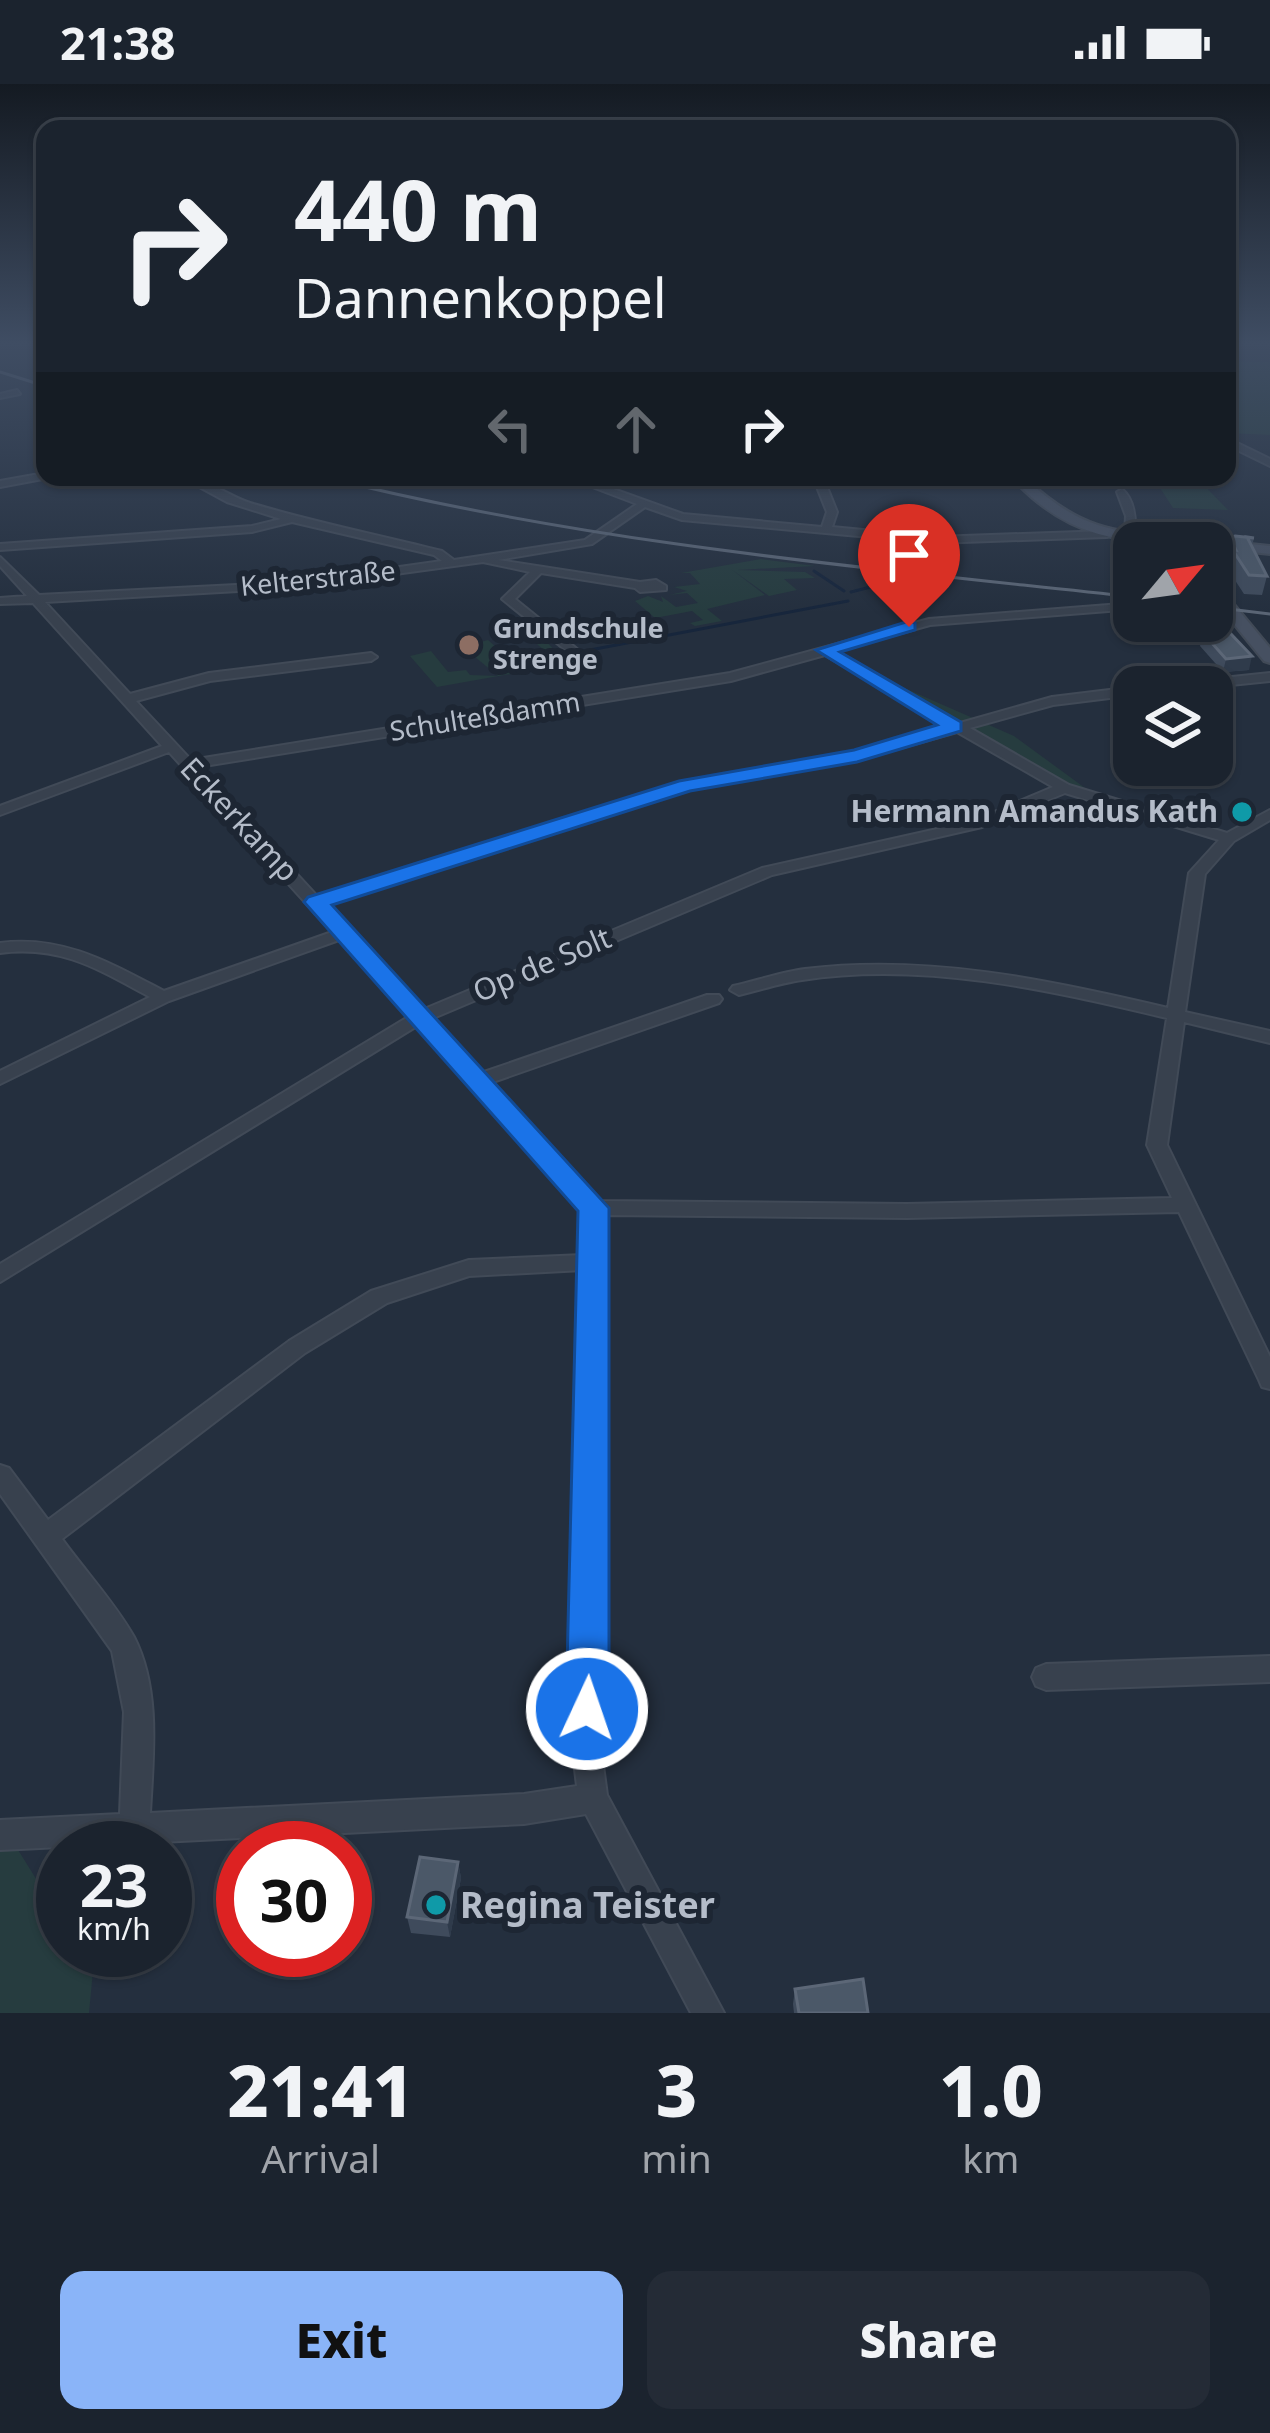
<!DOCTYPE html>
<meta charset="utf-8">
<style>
:root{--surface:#1b232e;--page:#242b36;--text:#f1f3f6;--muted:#a0a4aa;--line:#39404a;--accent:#8ab4f8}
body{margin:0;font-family:"Noto Sans",sans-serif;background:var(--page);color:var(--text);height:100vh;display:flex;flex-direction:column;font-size:45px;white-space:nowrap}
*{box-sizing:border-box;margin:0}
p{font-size:39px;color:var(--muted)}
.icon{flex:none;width:66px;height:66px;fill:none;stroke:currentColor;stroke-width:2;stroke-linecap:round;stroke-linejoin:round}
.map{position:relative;height:1929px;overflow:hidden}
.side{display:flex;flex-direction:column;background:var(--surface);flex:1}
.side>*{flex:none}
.banner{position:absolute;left:36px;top:36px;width:1200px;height:366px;border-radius:24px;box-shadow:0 3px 9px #0004,0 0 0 3px var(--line);background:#1b232e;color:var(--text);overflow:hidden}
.needle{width:78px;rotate:61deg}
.fabs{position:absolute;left:1113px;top:438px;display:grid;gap:24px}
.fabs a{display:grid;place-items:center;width:120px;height:120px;border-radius:24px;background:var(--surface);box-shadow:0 3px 9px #0004,0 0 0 3px var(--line);font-size:60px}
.speed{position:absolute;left:36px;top:1737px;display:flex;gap:24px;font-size:60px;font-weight:700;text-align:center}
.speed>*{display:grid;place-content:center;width:156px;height:156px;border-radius:50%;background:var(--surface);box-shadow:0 3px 9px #0004,0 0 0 3px var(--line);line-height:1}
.speed small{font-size:30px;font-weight:400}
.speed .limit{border:18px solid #d22;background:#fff;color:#111}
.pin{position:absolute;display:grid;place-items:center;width:102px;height:102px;color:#fff;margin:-123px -51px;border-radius:50% 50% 50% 0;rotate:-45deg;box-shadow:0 0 12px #0007}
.pin .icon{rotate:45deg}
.me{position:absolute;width:132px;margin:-66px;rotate:3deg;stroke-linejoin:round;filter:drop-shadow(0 0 9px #0008)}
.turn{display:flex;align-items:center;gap:42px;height:252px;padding:0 60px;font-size:54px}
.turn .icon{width:156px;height:156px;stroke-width:2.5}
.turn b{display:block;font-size:84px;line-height:102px}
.lanes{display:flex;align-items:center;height:114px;padding:0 60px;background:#0003;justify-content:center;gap:60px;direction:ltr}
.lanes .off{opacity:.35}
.eta{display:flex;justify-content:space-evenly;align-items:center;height:204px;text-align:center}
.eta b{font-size:72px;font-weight:800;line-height:84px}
.cta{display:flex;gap:24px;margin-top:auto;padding:24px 60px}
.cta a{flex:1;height:138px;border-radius:24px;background:var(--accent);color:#111;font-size:48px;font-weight:800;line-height:138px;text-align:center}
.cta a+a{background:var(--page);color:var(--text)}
.status{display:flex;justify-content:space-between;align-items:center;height:84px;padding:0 60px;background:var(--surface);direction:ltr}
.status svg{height:33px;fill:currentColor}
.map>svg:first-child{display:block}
</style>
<div class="status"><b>21:38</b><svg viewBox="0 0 49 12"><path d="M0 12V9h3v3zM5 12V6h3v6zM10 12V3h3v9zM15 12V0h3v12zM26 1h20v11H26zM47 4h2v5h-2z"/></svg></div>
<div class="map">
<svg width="1270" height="1929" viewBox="0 0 1270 1929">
<rect width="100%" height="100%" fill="#242f3e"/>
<!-- green -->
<path fill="#263c3f" d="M 1227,277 L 1270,278 L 1270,351 L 1227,349 Z
M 1153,393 L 1196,393 L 1228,426 L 1173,424 Z
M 761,475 L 815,482 L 737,486 L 805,488 L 815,494 L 784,495 L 797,506 L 769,512 L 731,485 L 765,511 L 707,525 L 722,537 L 695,542 L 690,539 L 703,536 L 692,527 L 655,534 L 635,517 L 648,512 L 663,518 L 661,512 L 676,523 L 698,519 L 687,509 L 669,511 L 687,507 L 674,503 L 700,500 L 690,489 L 681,489 Z
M 488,556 L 496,563 L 505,561 L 530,582 L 555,576 L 537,560 L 547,558 L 563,576 L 578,578 L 437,603 L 410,572 L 431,567 L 448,588 L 466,586 L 470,591 L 498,592 L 463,563 Z
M 886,596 L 1014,652 L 1096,712 L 1012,674 Z
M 0,1737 L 63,1838 L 63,1866 L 80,1866 L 93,1887 L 89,1929 L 0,1929 Z"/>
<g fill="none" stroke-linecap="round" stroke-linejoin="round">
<!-- stream -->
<path stroke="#17263c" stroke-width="3" d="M 814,487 L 844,507
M 851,508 L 882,500
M 590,566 L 848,517"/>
<!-- minor casing -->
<g stroke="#414a57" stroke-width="4">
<path id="minor" d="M 17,306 L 20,310 L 0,314 L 0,310 Z
M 1227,354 L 1270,375 L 1270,382 L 1227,361 Z
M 45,389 L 48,394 L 0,403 L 0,397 Z
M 181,393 C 205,393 228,412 250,419 C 313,438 378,451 442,467 L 454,476 L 585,456 L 637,420 L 566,393 L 580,393 L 683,430 L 822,443 L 827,428 L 813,393 L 823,393 L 837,428 L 832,443 L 936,453 L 1107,447 L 1112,450 L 1107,453 L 936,459 L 682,436 L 645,423 L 592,460 L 498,476 L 640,498 L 656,496 L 666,502 L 666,506 L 640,508 L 635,504 L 541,489 L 515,515 L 582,569 L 584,572 L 578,576 L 502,515 L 530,488 L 483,478 L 293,504 L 45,518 L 130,610 L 209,589 L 371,569 L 377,573 L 371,577 L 210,597 L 136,617 L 191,676 L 730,589 L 929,535 L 1134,519 L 1134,525 L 930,541 L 836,567 L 960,639 L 1052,613 L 1134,603 L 1134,611 L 1053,621 L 970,644 L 1069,701 L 1227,749 L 1270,726 L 1270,736 L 1234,757 L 1205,790 L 1185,928 L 1270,947 L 1270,959 L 1184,938 L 1167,1061 L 1270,1273 L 1270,1305 L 1262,1303 L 1259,1296 L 1179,1128 L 907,1134 L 604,1131 L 604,1598 L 599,1652 L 607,1711 L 724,1929 L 691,1929 L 586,1730 L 524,1740 L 0,1766 L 0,1736 L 120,1730 L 124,1628 L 112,1567 L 0,1410 L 0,1381 L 9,1384 L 48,1436 L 289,1257 L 371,1207 L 469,1176 L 583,1171 L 584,1126 L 417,942 L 0,1198 L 0,1180 L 408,933 L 339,856 L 169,917 L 0,1000 L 0,987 L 150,913 C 98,885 61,861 0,869 L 0,859 C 63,851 110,879 164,907 L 332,848 L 169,668 L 0,731 L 0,722 L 162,662 L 33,519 L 0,520 L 0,514 L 27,512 L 0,482 L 0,473 L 39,511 L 293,498 L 442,477 L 434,471 L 292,438 L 252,448 L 0,466 L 0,460 L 252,442 L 281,435 L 227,418 ZM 825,571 L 948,642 L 856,668 L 681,698 L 317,812 L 198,683 L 731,597 ZM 957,648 L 1053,703 L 973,737 L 762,784 L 422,926 L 325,820 L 688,705 L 857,676 ZM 1065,709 L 1219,756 L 1189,789 L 1168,924 C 1050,896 927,870 805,885 C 781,888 756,897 733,902 L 730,906 L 739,911 C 760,906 781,899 802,896 C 923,877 1049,906 1167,934 L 1147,1061 L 1172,1114 L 907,1120 L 599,1117 L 490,999 L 719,919 L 722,915 L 719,911 L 707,911 L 481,989 L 431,935 L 772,791 L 982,743 ZM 583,1186 L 576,1598 L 571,1652 L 577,1702 L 524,1710 L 150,1729 C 153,1672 161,1606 134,1553 C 115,1519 85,1487 62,1455 L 305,1269 L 387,1219 L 469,1192 Z
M 1122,405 C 1135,416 1136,436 1135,452 L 1130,455 L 1125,452 L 1126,432 L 1117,408 Z
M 1212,528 L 1235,530 L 1241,533 L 1235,536 L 1212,534 Z
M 1270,589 L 1270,597 L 1211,603 L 1169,603 L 1175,599 Z
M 1270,1572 L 1270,1598 L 1046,1606 L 1036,1602 L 1032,1593 L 1036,1584 L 1046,1580 Z"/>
</g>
<!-- secondary casing -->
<g stroke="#414a57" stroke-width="4">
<path id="secondary" d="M 1011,393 L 1024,393 C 1084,450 1119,448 1197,455 L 1204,459 C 1123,459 1069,457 1011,393 Z
M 1212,456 L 1270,462 L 1270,470 L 1212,464 L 1212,459 L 1206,459 Z
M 1212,499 L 1217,500 L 1270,564 L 1270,579 L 1264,577 L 1212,513 Z"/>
</g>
<!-- minor -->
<use href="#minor" fill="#38414e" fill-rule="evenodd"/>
<!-- secondary -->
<use href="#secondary" fill="#465061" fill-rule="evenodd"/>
<!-- tram -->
<path stroke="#5a6575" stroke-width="3" d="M 0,288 L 45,302
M 324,393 C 590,460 862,483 1134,513
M 1212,523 L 1270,530"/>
</g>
<!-- wall -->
<path fill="#3f4b5c" d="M 1230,454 L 1254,454 L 1252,462 L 1267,492 L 1262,511 L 1244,510 L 1227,484 L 1229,479 L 1226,472 Z
M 1203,549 L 1249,586 L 1223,588 L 1200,562 Z
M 458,1778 L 461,1794 L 450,1853 L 411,1849 L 407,1833 Z
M 795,1905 L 868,1929 L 794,1929 L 793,1920 Z"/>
<!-- shaded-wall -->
<path fill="#2f3b4b" d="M 1252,572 L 1249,586 L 1223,588 L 1226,575 Z
M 458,1778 L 461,1794 L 450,1853 L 447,1838 Z"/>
<!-- building -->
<path fill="#4b5868" stroke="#5c6777" stroke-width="3" d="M 1235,452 L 1254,454 L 1247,453 L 1267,492 L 1249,491 L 1232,465 L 1236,466 L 1230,454 Z
M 1203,549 L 1230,549 L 1252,572 L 1226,575 Z
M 420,1773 L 458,1778 L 447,1838 L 407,1833 Z
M 863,1895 L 868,1929 L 799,1929 L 795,1905 Z"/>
<!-- sky -->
<linearGradient id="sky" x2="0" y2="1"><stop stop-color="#141a22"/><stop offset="0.49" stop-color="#3f4d63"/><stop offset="1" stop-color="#3f4d63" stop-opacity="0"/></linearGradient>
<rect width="1270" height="529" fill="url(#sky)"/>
<!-- route -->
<path fill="#1a73e8" stroke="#114b97" stroke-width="3" d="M 909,537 L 915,539 L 915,546 L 840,568 L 961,638 L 961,647 L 857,678 L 690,707 L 332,821 L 609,1124 L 609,1625 L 602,1640 L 587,1646 L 572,1640 L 566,1625 L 578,1127 L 304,818 L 308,813 L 679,697 L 854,666 L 937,641 L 816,566 Z"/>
<!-- markers -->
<circle fill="#8d6e63" stroke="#1d2633" stroke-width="4.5" cx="469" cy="561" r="12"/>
<g fill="#0f9aa8" stroke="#1d2633" stroke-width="4.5">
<circle cx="1242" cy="728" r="12"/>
<circle cx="436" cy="1821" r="12"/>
</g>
<g text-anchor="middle" stroke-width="12" stroke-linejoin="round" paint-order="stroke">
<!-- far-street labels -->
<g font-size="27" fill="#b4bcc9" stroke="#1d2633">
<text transform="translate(318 495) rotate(-6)" y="9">Kelterstraße</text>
<text transform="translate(485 633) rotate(-9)" y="9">Schulteßdamm</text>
</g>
<!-- far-poi labels -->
<g font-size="27" font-weight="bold" fill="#b4bcc9" stroke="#1d2633" text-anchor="start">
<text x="493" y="554">Grundschule<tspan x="493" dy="31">Strenge</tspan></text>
</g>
<!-- poi labels -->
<g font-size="30" font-weight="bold" fill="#b4bcc9" stroke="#1d2633" text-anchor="end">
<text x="1218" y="738">Hermann Amandus Kath</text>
</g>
<!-- street labels -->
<g font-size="30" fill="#b4bcc9" stroke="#1d2633">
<text transform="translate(239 736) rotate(47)" y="10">Eckerkamp</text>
<text transform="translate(542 881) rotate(-23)" y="10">Op de Solt</text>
</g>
<!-- near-poi labels -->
<g font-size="36" font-weight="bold" fill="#b4bcc9" stroke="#1d2633" text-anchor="start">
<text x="460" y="1834">Regina Teister</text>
</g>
</g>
</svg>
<div class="fabs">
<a><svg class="needle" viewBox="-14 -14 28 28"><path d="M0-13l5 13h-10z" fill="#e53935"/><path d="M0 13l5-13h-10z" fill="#a0a4aa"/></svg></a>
<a><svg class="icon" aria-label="layers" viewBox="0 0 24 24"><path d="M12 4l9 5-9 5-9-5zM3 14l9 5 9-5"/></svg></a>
</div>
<div class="speed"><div>23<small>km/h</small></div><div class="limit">30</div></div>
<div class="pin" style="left:909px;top:543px;background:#d93025"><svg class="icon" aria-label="arrive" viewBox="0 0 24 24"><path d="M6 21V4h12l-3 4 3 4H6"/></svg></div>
<svg class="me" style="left:587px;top:1625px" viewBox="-20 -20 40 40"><circle r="17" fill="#1a73e8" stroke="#fff" stroke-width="3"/><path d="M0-11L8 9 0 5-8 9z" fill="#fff"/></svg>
<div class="banner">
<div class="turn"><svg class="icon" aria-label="right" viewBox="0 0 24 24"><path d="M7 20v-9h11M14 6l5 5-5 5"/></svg><div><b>440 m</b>Dannenkoppel</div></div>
<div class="lanes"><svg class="icon off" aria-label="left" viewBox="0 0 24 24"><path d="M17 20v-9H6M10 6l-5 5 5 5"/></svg><svg class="icon off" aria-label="ahead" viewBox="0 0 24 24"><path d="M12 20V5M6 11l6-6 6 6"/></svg><svg class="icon" aria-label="right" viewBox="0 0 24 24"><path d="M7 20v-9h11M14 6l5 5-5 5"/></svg></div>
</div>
</div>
<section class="side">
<div class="eta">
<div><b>21:41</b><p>Arrival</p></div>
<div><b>3</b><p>min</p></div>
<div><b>1.0</b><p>km</p></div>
</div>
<div class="cta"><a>Exit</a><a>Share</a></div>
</section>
